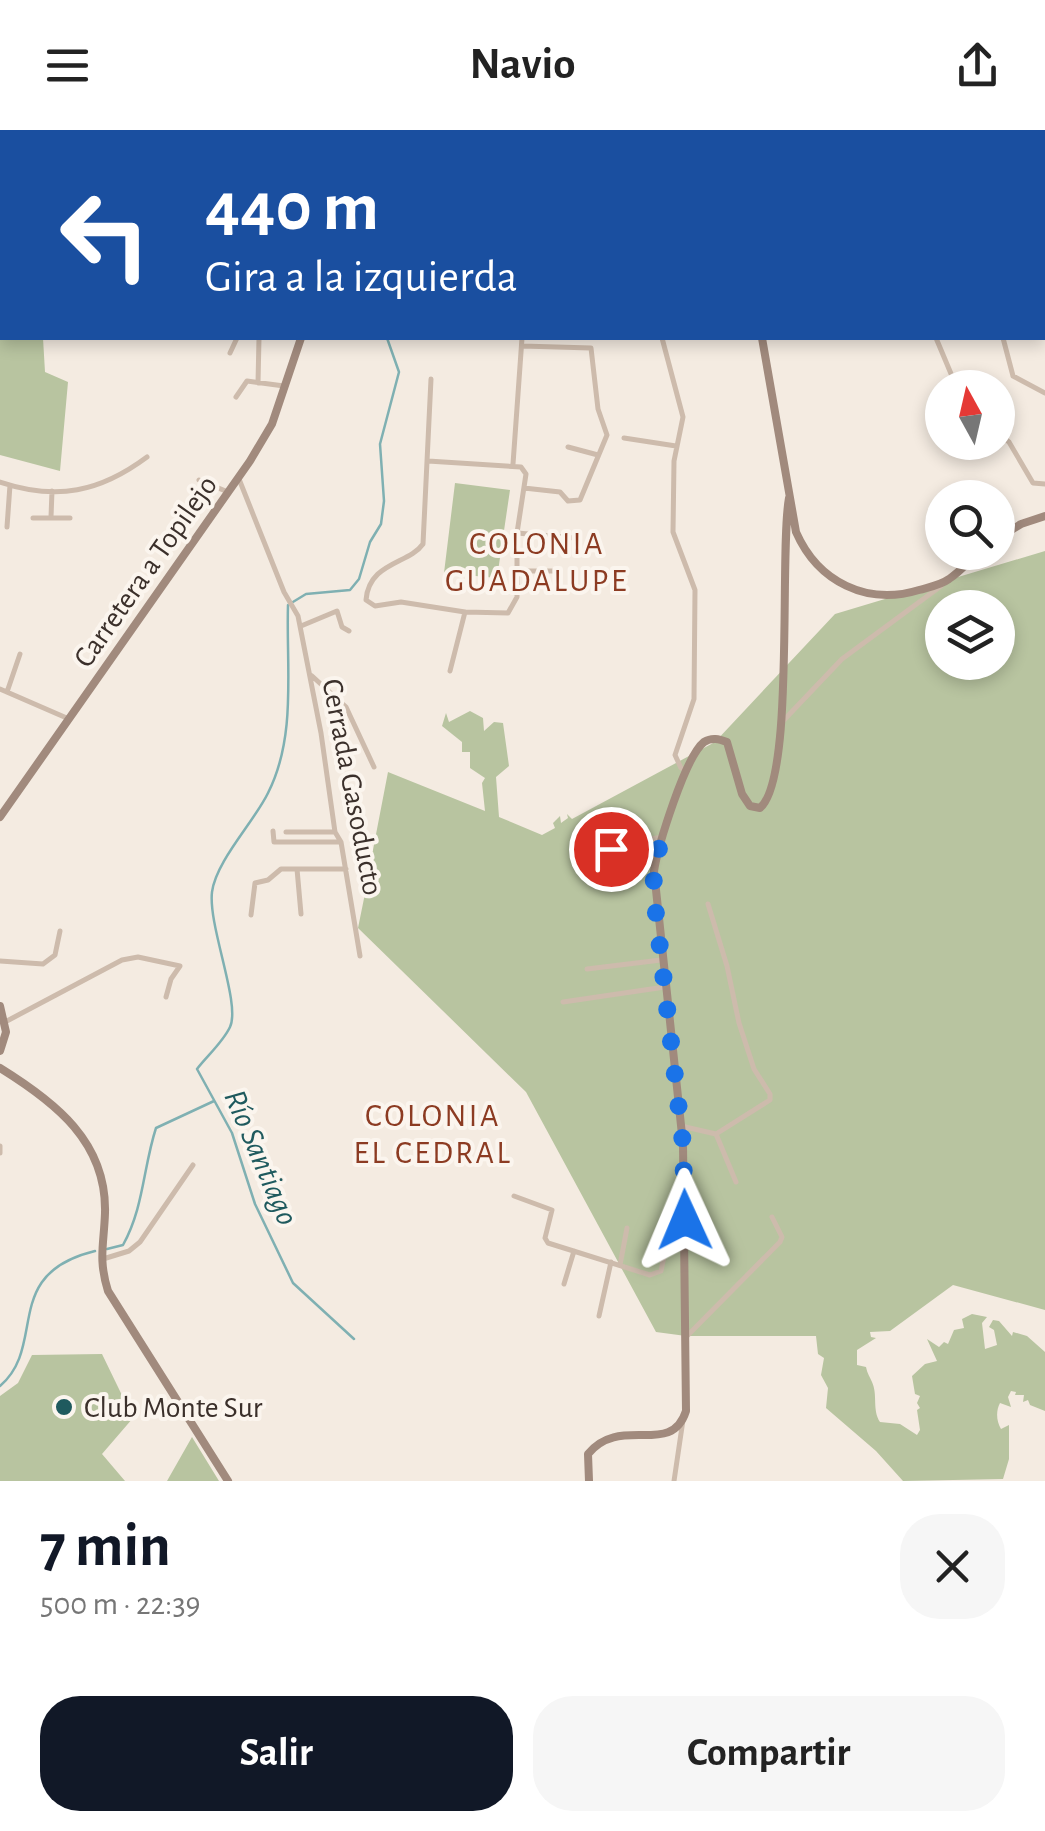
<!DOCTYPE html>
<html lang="es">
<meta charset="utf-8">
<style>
:root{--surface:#fff;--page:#f6f6f6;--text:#222;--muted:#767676;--accent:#111827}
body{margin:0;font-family:"Alegreya Sans",sans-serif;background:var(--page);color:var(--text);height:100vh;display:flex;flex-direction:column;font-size:38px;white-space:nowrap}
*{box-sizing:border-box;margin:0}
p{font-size:32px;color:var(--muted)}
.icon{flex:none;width:55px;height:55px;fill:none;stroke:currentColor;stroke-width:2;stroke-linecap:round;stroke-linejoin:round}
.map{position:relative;height:1351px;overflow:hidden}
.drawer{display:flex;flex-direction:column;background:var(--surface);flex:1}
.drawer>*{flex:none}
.banner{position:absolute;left:0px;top:0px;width:1045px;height:210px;box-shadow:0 5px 15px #0003;background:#1a4fa0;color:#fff;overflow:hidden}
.needle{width:65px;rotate:352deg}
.controls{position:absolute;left:925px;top:240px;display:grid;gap:20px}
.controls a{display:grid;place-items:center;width:90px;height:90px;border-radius:50%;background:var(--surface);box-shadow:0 5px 15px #0003;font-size:50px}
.pin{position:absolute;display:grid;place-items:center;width:85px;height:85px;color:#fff;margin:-42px;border:5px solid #fff;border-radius:50%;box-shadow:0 2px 10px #0007}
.me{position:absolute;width:110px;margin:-55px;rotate:359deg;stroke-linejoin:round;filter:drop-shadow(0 0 8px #0008)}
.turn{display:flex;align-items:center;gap:35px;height:210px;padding:0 40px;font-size:45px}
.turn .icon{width:130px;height:130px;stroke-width:2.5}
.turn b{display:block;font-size:70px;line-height:85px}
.round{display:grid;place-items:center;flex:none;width:105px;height:105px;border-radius:40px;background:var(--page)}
.headline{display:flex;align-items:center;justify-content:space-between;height:170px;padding:0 40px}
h1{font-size:60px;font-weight:700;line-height:75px;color:var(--accent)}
.button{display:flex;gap:20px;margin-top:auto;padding:20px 40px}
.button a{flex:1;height:115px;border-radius:40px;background:var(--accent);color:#fff;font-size:40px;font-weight:700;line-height:115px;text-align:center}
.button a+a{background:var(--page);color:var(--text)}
header{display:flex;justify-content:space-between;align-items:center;height:130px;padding:0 40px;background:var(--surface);font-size:45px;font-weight:700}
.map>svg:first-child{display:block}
</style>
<header><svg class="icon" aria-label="menu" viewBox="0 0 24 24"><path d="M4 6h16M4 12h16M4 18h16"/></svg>Navio<svg class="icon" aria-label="share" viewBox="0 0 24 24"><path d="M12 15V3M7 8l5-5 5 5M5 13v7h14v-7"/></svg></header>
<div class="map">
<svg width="1045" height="1351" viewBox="0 0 1045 1351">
<rect width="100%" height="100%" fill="#f4ebe1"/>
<!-- green -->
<path fill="#b8c4a0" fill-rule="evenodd" d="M 0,121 L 2,208 L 43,208 L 45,242 L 68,252 L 60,341 L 0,325 Z
M 455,353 L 510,360 L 497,448 L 444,443 Z
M 1045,421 L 1045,1180 L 953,1155 L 890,1201 L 870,1202 L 871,1207 L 876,1208 L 857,1220 L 857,1235 L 866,1237 C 867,1243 870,1247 872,1252 C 878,1265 872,1280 880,1292 L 900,1294 L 917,1305 L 920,1300 L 917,1280 L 920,1278 L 917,1273 L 920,1266 L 915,1264 L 912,1246 L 925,1234 L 937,1231 L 927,1209 L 939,1217 L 944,1212 L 948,1214 L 954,1200 L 964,1198 L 962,1189 L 972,1184 L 987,1187 L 982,1193 L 985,1219 L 997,1215 L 994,1200 L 989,1197 L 993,1190 L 999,1191 L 1012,1206 L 1013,1202 L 1027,1206 L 1045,1222 L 1045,1281 L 1030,1275 L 1028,1270 L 1023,1272 L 1024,1265 L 1015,1265 L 1016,1262 L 1011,1261 L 1008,1267 L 1011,1277 L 1000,1273 C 996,1280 996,1291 1001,1299 L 1009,1295 L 1009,1329 L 1003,1349 L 903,1351 L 876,1321 L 826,1278 L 828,1258 L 821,1245 L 824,1228 L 818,1224 L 816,1206 L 686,1206 L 656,1202 L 526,962 L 358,798 L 370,739 L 366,732 L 372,725 L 388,642 L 485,681 L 482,653 L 485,648 L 470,638 L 470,622 L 462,622 L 462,612 L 442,596 L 446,583 L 449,592 L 470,581 L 483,588 L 484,601 L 494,592 L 503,593 L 509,636 L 496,647 L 499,687 L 542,705 L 555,698 L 553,693 L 560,686 L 561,693 L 568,688 L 567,684 L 572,689 L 715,612 L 835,484 ZM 942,478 L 998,478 L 998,532 L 942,532 Z
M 102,1224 L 133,1288 L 102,1324 L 125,1351 L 0,1351 L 0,1266 L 18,1253 L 32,1225 Z
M 192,1307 L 219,1351 L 167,1351 Z"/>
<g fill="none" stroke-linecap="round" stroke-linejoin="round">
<!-- stream -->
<path stroke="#7fb0b2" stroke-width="2.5" d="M 407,0 L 407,2
M 107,1119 L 123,1115 C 144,1077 143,1038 156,998 L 214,971
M 354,1209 L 293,1153 L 255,1074 L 232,1003 L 197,939 C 207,926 223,912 230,897 C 241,874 208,796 212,762 C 216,731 254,692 268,663 C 297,606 286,537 288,475 L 306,464 L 350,460 L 359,449 L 370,412 L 381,394 L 384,371 L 380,314 L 399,242 L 387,208
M 0,1256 C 48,1215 0,1144 95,1121"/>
<!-- street -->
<path stroke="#cdbbac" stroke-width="5" d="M 216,0 L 216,2
M 763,0 L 763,2
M 929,0 L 931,2
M 999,0 L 1000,2
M 451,2 L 451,0
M 491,2 L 491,0
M 550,2 L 550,0
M 691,2 L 692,0
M 697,2 L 697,0
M 803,2 L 803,0
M 1037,2 L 1038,0
M 1042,52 L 1045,53
M 0,112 L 2,112
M 662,208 L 683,287 L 674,331 L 673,402 L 695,460 L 694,569 L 675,625 L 681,638 L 686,640
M 936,208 L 957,258
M 1003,208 L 1013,246 L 1045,263
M 522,216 L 591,218 L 598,279 L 607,305 L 580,370 L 568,371 L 560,362 L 524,358
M 230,223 L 237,208
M 431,249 L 423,414 C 409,434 369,432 366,470 L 375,476 L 401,472 L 465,482 L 508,483 L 517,467 L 517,403
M 258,253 L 259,208
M 236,267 L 247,251 L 284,256
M 998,303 L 1009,312 L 1033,353 L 1045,354
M 624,308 L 676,316
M 568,317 L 598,325
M 428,331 L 521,337 L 526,344 L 517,403 L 575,408
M 513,334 L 522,208
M 239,349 L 284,462 L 298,486 L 321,603 L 335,702 L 341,712 L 360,826
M 199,350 L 228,362
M 0,352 C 57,371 100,362 147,327
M 51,387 L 52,361
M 33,388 L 70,388
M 7,397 L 10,355
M 518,441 L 558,441
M 301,496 L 337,481 L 342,497 L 349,501
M 450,541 L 465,482
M 312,546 L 346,577 L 374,637
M 0,559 L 69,589
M 7,562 L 20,524
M 783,591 L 842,529 L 941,456
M 273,701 L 274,712 L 340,712
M 286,702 L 335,702
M 297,739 L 301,784
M 631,754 L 612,727 L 613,716 L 662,707
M 251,785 L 255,753 L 268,750 L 281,739 L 346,739
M 0,831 L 43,834 L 55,825 L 60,801
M 587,839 L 661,830
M 563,872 L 665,857
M 5,892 L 122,830 L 138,827 L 180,836 L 171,849 L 166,867
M 681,996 L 716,1004 L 770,970 L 770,964 L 754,939 L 739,893 L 727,836 L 708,774
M 716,1004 L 736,1052
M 0,1016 L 0,1023
M 514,1066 L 552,1080 L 545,1108 L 548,1113 L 650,1145 L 661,1141 L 672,1088 L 684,1090
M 103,1129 L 129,1121 L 140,1112 L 193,1035
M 620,1135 L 627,1098
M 564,1154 L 574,1121
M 599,1186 L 611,1132
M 687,1206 L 780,1112 L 782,1107 L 772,1087
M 674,1351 L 683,1290"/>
<!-- secondary -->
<path stroke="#a18a7d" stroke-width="8" d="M 727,0 L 727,2
M 359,2 L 360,0
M 762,208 L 796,402 C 818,452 867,476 919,460 C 929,457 941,455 949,449 C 960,442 969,431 979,422
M 998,408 L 1021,394 L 1045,386
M 0,687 L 250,331 L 272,294 L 301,208
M 0,876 L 6,902 L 0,921
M 0,938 C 55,972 107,1012 105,1083 C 104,1114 98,1129 108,1161 L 228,1351
M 589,1351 L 588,1324 C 620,1284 671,1328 686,1281 L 683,1014 L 654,741 C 658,716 685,627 704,612 C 712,607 719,609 727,612 L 742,664 L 750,676 L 760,678 C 795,649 779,424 789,368"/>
</g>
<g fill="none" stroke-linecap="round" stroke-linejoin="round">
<!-- route -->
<path stroke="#1a73e8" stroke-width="18" stroke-dasharray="0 32.4" d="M 611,719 L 620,712 L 662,708 L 656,729 L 653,758 L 683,1014 L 685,1090"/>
</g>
<!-- markers -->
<circle fill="#1f5a5e" stroke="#fbf5ee" stroke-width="4" cx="64" cy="1277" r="10"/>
<g text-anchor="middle" stroke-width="8" stroke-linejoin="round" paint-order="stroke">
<!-- street labels -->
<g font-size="30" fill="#3b302b" stroke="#fbf5ee">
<text transform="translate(145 441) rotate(-55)" y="10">Carretera a Topilejo</text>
<text transform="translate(353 657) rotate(79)" y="10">Cerrada Gasoducto</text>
</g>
<!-- poi labels -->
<g font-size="30" fill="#3b302b" stroke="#fbf5ee" text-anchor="start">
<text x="84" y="1287">Club Monte Sur</text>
</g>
<!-- neighbourhood labels -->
<g font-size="32" letter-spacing="2.5" fill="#8c3b22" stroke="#fbf5ee">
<text x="537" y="424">COLONIA<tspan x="537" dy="37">GUADALUPE</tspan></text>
<text x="433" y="996">COLONIA<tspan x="433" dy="37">EL CEDRAL</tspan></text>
</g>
<!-- water labels -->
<g font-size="32" font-style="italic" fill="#1f5a5e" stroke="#fbf5ee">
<text transform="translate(262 1027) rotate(67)" y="11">Río Santiago</text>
</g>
</g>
</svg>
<div class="controls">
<a><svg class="needle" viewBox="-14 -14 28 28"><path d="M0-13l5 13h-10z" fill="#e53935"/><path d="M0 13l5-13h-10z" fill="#767676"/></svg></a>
<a><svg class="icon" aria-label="search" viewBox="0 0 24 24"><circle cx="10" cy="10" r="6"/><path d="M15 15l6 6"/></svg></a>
<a><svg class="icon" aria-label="layers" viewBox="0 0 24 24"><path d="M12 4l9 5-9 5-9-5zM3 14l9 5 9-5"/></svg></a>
</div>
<div class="pin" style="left:611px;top:719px;background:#d93025"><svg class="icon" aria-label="arrive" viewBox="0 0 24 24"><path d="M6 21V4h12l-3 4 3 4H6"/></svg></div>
<svg class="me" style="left:685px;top:1090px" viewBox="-20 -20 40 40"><path d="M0-17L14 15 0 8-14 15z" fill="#1a73e8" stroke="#fff" stroke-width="4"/></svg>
<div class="banner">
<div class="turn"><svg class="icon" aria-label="left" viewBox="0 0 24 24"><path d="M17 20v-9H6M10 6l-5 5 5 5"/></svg><div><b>440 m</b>Gira a la izquierda</div></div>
</div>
</div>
<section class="drawer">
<div class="headline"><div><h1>7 min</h1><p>500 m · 22:39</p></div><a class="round"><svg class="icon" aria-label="close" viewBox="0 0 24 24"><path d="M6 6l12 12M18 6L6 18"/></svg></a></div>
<div class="button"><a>Salir</a><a>Compartir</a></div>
</section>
